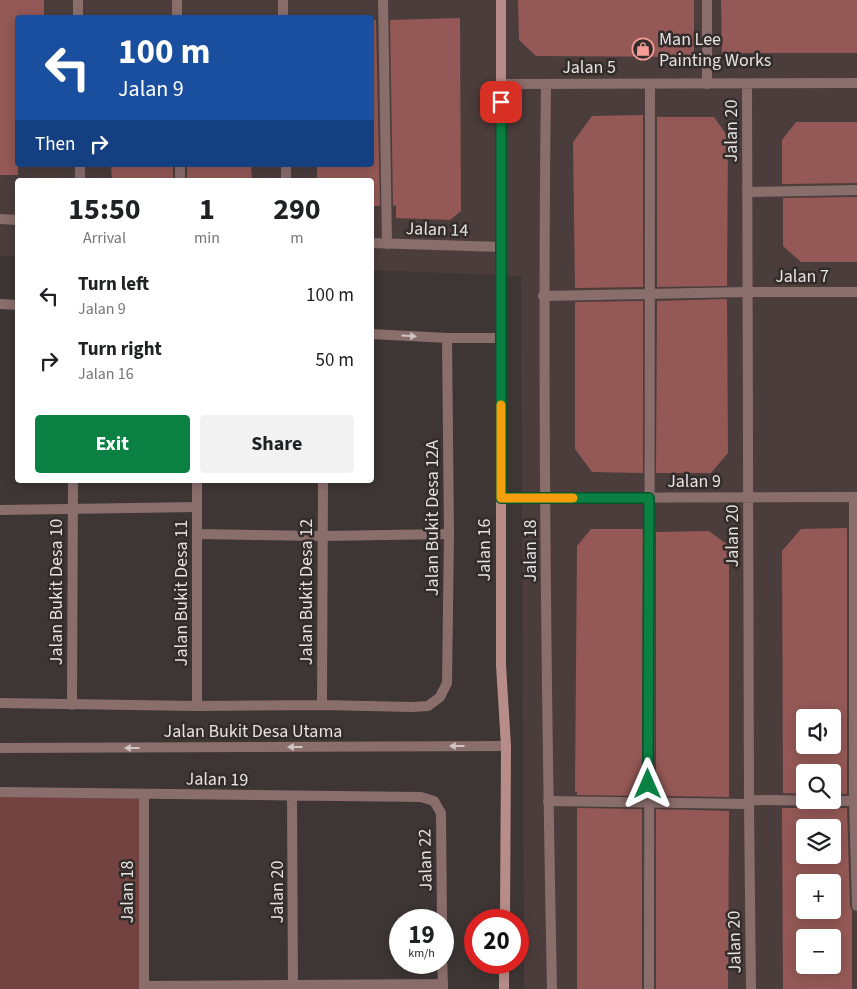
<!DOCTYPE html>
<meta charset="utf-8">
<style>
:root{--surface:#fff;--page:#f2f2f2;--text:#202124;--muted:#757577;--accent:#0b8043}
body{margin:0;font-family:"Source Sans 3",sans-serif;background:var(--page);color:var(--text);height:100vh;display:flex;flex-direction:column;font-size:19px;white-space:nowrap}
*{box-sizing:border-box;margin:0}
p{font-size:16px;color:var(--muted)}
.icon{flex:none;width:28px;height:28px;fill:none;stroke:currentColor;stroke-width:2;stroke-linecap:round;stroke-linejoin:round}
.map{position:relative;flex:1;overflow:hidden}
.drawer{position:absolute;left:15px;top:178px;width:359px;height:305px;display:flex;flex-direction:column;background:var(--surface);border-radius:5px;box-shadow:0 2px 12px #0003}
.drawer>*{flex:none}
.banner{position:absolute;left:15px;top:15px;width:359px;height:152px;border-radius:5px;box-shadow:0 2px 12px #0003;background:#1a4fa0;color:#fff;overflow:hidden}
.tools{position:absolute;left:796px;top:709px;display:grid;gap:10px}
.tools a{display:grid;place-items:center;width:45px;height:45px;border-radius:5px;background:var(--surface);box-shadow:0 2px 12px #0003;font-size:25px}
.speed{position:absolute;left:389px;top:909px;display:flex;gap:10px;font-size:25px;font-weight:700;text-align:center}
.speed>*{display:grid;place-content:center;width:65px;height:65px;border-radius:50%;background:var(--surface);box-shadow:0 2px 12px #0003;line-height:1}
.speed small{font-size:12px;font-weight:400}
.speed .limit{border:8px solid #d22;background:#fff;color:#111}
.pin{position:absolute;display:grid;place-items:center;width:42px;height:42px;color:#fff;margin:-21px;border-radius:10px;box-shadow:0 2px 8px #0006}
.me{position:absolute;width:55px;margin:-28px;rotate:0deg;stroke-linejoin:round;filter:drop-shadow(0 0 4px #0008)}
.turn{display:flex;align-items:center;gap:18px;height:105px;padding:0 20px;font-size:22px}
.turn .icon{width:65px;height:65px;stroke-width:2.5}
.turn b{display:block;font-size:35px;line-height:42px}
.then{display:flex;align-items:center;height:48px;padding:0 20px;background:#0003;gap:10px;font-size:19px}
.eta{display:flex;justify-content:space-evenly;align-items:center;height:85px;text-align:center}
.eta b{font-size:30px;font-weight:700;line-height:35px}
.primary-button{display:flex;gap:10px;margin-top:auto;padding:10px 20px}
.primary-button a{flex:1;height:58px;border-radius:5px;background:var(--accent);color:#fff;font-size:20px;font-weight:700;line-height:58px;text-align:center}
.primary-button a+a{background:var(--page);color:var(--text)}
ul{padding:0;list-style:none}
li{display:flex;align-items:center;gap:15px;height:65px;padding:0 20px}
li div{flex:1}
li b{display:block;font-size:19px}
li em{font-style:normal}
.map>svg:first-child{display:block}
</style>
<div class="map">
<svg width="857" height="989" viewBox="0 0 857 989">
<rect width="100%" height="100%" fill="#3d3635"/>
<!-- built -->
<path fill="#4b3d3c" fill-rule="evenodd" d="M 0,0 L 857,0 L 857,989 L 524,989 L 521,276 L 371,270 L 371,180 L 18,180 L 17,256 L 0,256 ZM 18,18 L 371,18 L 371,165 L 18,165 ZM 805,718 L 832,718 L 832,745 L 805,745 ZM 805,772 L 832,772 L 832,800 L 805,800 ZM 805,828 L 832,828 L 832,855 L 805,855 ZM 805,882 L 832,882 L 832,910 L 805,910 ZM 805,938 L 832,938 L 832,965 L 805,965 Z"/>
<!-- green -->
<path fill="#724340" d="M 0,792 L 144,794 L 144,989 L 0,989 Z"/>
<!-- building -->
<path fill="#945956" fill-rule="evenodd" d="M 0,0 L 44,0 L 44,18 L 18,18 L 18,175 L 0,175 Z
M 518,0 L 694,0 L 694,57 L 536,56 L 519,40 Z
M 721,0 L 857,0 L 857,53 L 722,53 Z
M 460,18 L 461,211 L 450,220 L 396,218 L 396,205 L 393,206 L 390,20 Z
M 371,20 L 376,20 L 380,206 L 371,206 L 371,180 L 317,180 L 317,165 L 371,165 Z
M 643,115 L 643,287 L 575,288 L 573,142 L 592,116 Z
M 657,117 L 714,117 L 728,137 L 727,286 L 657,287 Z
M 796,122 L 857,122 L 857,183 L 782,184 L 782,140 Z
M 111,165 L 173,165 L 173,180 L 112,180 Z
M 187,165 L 251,165 L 252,180 L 187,180 Z
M 857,197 L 857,262 L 801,262 L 783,246 L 783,198 Z
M 727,299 L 728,453 L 711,473 L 656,473 L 657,301 Z
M 643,301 L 643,473 L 592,472 L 575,449 L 575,302 Z
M 847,528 L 847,794 L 832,794 L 832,772 L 805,772 L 805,794 L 783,793 L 782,551 L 801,529 ZM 805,718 L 832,718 L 832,745 L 805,745 Z
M 591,529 L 643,529 L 642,796 L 577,795 L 577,792 L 575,792 L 577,546 Z
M 709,531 L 729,546 L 729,797 L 656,796 L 656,532 Z
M 577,808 L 642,809 L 642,989 L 577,989 Z
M 782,808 L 847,808 L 850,906 L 852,910 L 852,989 L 783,989 ZM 805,828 L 832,828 L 832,855 L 805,855 ZM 805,882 L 832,882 L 832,910 L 805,910 ZM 805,938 L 832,938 L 832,965 L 805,965 Z
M 656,809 L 729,811 L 728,989 L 656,989 Z"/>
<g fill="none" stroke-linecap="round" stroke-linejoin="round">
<!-- lane -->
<path stroke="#8a6e6c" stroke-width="10" d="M 177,0 L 177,18
M 383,0 L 387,244
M 707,0 L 707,84
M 180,165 L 180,180
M 747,192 L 857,190
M 543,296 L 747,292
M 854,497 L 854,801 L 857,906
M 0,510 L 197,507
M 197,534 L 323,536 L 449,534
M 749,800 L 857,801
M 548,801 L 749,804
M 144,986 L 443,984
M 649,989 L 650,84"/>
<!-- street -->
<path stroke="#8a6e6c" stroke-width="10" d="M 78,0 L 78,18
M 283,0 L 283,18
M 501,84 L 857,83
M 546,84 C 542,385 546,687 552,989
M 747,84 L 749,804 L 751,989
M 80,165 L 80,180
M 286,165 L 286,180
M 0,219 L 18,220
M 371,243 L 501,247
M 747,292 L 857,292
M 0,304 L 18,305
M 371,334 L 447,338 L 501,338
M 501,498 L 857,497
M 0,703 L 197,706 L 322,705 L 413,707 L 428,706 L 440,697 L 447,683 L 449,534 L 447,338
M 72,705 L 73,480
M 322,705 L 323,480
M 197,706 L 197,480
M 0,748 L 506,746
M 0,792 L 421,797 L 434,801 L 441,813 L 442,920
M 144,794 L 144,989
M 292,796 L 293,989
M 442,952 L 443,989"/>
<!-- secondary -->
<path stroke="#b88d89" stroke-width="10" d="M 501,0 L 501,665 L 506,746 L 505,920
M 504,989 L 504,962"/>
</g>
<!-- one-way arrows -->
<defs><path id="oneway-solid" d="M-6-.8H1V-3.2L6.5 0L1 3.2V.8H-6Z" transform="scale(1.25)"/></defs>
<g fill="#cfc5c4">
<use href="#oneway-solid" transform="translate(409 336) rotate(3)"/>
<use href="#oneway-solid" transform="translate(457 746) rotate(180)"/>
<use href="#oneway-solid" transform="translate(295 747) rotate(180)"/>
<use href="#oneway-solid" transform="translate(132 748) rotate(180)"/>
</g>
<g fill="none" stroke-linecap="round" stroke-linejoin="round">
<!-- route casing -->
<g stroke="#07532c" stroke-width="12">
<path id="route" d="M 501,102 L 501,498 L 649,498 L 648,784"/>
</g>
<!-- route -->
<use href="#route" stroke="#0b8043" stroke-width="9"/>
<!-- slow -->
<path stroke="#f59e0b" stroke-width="9" d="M 501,405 L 501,498 L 573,498"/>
</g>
<!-- icons -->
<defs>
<g id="shop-ring" transform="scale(1.125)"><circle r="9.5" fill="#322c2b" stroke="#f59c96" stroke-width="1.5"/><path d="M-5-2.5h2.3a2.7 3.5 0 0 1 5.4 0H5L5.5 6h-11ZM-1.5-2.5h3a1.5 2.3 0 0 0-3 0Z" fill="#f59c96"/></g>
</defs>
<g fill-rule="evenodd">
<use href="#shop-ring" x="643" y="49"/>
</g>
<g text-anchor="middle" stroke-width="5" stroke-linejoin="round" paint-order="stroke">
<!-- poi labels -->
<g font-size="18" fill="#e6e2e1" stroke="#322c2b" text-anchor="start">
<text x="659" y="45">Man Lee<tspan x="659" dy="21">Painting Works</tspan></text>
</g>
<!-- street labels -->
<g font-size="18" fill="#e6e2e1" stroke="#322c2b">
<text x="589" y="73">Jalan 5</text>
<text transform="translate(731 131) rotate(-90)" y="6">Jalan 20</text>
<text transform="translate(437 229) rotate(2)" y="6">Jalan 14</text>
<text x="802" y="282">Jalan 7</text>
<text x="694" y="487">Jalan 9</text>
<text transform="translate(432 518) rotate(-90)" y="6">Jalan Bukit Desa 12A</text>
<text transform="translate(732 536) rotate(-90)" y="6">Jalan 20</text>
<text transform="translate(484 550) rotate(-90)" y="6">Jalan 16</text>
<text transform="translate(530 551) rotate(-90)" y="6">Jalan 18</text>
<text transform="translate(56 592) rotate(-90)" y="6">Jalan Bukit Desa 10</text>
<text transform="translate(306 592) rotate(-90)" y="6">Jalan Bukit Desa 12</text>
<text transform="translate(181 593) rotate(-90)" y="6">Jalan Bukit Desa 11</text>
<text x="253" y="737">Jalan Bukit Desa Utama</text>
<text transform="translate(217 779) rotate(1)" y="6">Jalan 19</text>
<text transform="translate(425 860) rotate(-91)" y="6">Jalan 22</text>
<text transform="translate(127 892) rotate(-90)" y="6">Jalan 18</text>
<text transform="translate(277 892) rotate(-90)" y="6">Jalan 20</text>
<text transform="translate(734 942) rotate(-91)" y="6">Jalan 20</text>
</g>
</g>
</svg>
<div class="tools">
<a><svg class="icon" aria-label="sound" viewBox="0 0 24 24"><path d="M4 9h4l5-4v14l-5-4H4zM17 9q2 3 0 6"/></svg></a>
<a><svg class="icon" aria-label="search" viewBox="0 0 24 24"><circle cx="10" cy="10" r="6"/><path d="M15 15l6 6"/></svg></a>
<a><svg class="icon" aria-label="layers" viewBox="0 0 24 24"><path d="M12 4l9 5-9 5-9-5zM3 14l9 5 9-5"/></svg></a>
<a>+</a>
<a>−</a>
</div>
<div class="speed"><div>19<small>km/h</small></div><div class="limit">20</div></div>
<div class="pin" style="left:501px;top:102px;background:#d93025"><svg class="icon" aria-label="arrive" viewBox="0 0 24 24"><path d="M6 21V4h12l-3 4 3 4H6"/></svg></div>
<svg class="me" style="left:648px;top:784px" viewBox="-20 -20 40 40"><path d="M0-17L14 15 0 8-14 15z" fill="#0b8043" stroke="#fff" stroke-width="4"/></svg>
<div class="banner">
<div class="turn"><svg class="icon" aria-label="left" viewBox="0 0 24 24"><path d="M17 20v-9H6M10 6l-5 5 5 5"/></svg><div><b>100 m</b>Jalan 9</div></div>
<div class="then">Then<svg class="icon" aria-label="right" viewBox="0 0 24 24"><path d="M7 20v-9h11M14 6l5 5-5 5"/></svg></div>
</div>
<section class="drawer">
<div class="eta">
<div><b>15:50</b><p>Arrival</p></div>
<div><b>1</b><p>min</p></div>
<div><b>290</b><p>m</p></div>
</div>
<ul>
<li><svg class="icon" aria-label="left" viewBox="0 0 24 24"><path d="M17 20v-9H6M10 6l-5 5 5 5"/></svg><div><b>Turn left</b><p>Jalan 9</p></div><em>100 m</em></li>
<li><svg class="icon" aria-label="right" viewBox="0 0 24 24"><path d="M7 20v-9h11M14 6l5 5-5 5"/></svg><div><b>Turn right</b><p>Jalan 16</p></div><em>50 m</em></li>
</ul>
<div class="primary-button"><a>Exit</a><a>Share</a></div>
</section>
</div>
